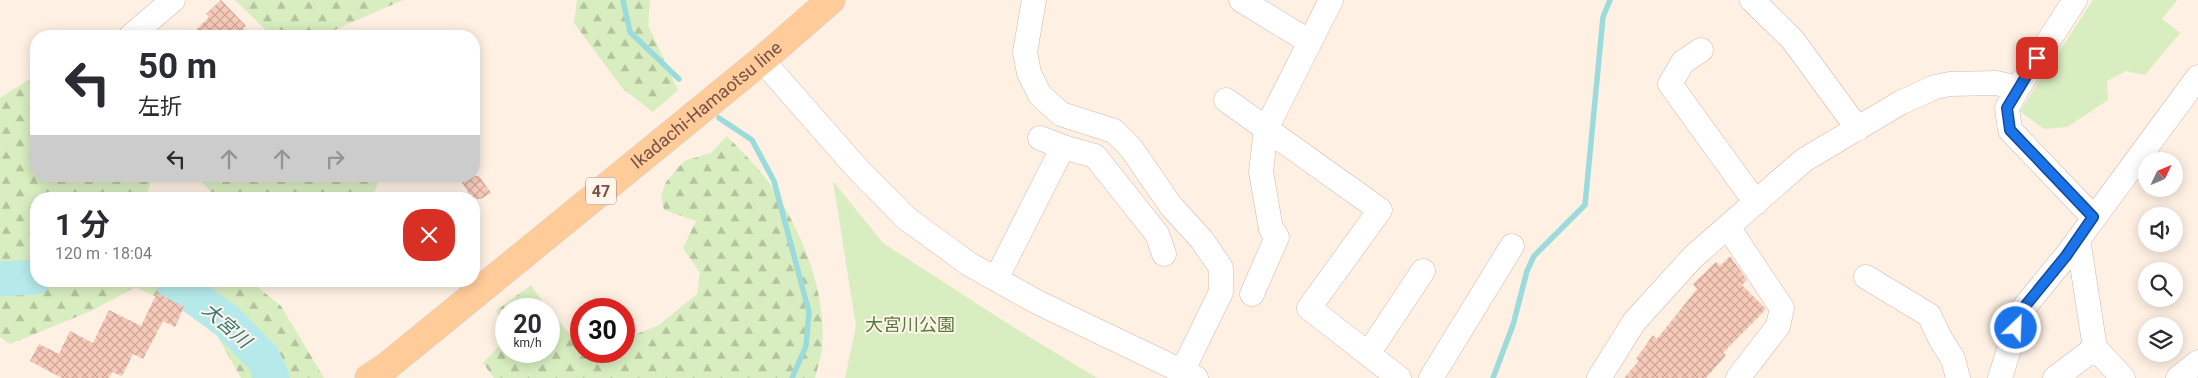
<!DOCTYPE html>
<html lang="ja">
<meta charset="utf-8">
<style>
:root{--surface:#fff;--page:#f7f7f7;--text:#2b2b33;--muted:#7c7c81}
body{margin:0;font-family:Roboto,"Noto Sans JP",sans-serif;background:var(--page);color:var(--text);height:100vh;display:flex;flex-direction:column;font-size:19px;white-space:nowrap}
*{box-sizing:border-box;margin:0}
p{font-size:16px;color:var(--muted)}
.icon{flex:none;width:28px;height:28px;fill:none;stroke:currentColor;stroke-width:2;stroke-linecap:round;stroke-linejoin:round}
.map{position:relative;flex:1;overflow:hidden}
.details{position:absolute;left:30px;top:192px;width:450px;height:95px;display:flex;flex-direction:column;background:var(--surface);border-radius:20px;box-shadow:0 2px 12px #0003}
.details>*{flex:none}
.top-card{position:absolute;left:30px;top:30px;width:450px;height:152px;border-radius:20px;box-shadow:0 2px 12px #0003;background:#fff;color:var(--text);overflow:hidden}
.needle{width:32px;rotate:46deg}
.fabs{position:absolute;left:2138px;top:152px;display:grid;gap:10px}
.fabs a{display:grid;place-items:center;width:45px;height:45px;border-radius:50%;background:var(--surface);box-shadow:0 2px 12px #0003;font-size:25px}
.speed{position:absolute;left:495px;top:298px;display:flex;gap:10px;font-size:25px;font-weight:700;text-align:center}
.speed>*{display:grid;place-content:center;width:65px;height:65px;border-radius:50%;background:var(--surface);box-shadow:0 2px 12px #0003;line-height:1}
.speed small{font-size:12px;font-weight:400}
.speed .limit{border:8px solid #d22;background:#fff;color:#111}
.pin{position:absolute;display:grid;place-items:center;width:42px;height:42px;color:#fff;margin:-21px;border-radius:10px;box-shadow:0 2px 8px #0006}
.me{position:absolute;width:55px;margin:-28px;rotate:24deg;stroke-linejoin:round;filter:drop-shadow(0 0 4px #0008)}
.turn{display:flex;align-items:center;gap:18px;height:105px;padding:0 25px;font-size:22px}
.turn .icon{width:65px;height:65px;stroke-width:2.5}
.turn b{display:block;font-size:35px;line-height:42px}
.lanes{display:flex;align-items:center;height:48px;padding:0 25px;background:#0003;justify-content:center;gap:25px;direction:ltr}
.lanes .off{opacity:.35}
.round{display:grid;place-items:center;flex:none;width:52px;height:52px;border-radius:20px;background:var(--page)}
.head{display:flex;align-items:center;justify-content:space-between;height:85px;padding:0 25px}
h1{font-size:30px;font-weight:700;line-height:38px}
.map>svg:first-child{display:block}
</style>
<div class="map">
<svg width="2198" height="378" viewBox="0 0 2198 378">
<defs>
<pattern id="forest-firs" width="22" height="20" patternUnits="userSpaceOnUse" patternTransform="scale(1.25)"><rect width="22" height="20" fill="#d8edc0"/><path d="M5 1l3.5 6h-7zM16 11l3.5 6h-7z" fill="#b4c39e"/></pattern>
<pattern id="building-cross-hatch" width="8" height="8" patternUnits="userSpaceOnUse" patternTransform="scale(1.25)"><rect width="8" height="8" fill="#f6c9b9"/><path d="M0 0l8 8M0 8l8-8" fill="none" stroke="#cca698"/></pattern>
</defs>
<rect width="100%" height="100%" fill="#fef0e3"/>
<!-- forest -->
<path fill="url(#forest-firs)" d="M 235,0 L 403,0 L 321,36 L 272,36 Z
M 577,0 L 650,0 L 648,25 L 678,90 L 653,112 L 622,88 L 574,23 Z
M 36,75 L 36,176 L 152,176 L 146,199 L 36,199 L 36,281 L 250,281 L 281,306 L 324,378 L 241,378 L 211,325 L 136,287 L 91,311 L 10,344 L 0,337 L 0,98 Z
M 727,136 C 742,152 760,169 772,187 C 802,232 827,293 822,348 C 821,358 817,369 815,378 L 494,378 L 483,363 L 506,339 L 506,351 L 549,351 L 549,310 L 581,346 L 581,351 L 624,351 L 624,339 L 659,325 L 697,294 L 700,273 L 683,248 L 696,221 L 664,210 L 661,196 L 666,182 L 684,161 L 711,153 Z
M 196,176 L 380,176 L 372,199 L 218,199 Z
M 531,285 L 548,309 L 506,309 L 506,325 L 496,311 Z"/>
<!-- green -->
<path fill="#d8edc0" d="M 2093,0 L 2177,0 L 2162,19 L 2180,33 L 2145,75 L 2126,71 L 2107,81 L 2108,100 L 2067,127 L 2044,129 L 2020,111 Z
M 833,181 L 883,243 L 1013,327 L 1097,378 L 845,378 L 856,326 Z"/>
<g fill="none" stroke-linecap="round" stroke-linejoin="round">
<!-- stream -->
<path stroke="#9bdbdc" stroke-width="5.5" d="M 623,0 L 630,32 L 679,79
M 719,118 L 752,140 L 774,181 L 809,312 L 806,346 L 792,378
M 1493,378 L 1513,325 L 1527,271 L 1534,256 L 1585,205 L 1603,17 L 1610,0"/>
<!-- river -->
<path stroke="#b6e9e9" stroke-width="35" d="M 0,279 L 36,277
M 172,281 L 227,321 L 263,358 L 272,378"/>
</g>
<!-- building -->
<path fill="url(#building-cross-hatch)" d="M 221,0 L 246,26 L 243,28 L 252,36 L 190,36 L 209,17 L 206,14 Z
M 458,176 L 479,176 L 491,193 L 481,199 L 472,199 Z
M 1730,256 L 1747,280 L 1742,285 L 1766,309 L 1723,353 L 1726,355 L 1706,378 L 1624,378 L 1639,361 L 1636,359 L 1653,335 L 1657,339 L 1697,289 L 1693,284 L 1716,262 L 1720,266 Z
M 157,293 L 184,307 L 175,327 L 163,321 L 143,359 L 133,354 L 122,376 L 112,372 L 109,378 L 62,378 L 30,361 L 39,344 L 59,354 L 70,331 L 93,343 L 109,310 L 141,326 Z"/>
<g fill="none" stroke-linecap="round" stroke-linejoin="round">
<!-- minor casing -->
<g stroke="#d3b8ab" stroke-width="25">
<path id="minor" d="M 1034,0 L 1025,52 L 1029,73 L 1040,95 L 1061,114 L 1114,131 L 1131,148 L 1171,206 L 1202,240 L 1221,268 L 1221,292 L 1182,372
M 1241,0 L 1310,42
M 1752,0 L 1792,39 L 1858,129
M 2075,0 L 2018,88 L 2007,108 L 2010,130 L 2093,217
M 131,36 L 173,0
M 1701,50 L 1683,62 L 1670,84 L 1756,203
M 762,60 L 855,166 L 906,218 L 969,264 L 1037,302 L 1196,378
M 1226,100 L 1380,210 L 1309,308 L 1399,378
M 1040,138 L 1063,147
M 1728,227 L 1782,308 L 1778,326 L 1738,378
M 2078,239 L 2095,348
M 1866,277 L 1929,315 L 1941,340 L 1953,359 L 1958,378
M 996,279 L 1063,147 L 1095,156 L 1157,234 L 1164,254
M 1252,294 L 1277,237 L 1271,229 L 1261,172 L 1266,129 L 1331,0
M 1368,354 L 1423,271
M 1431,378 L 1512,246
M 1599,378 L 1634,322 L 1693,257 L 1804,160 L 1900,103 L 1935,87 L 1950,84 L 1996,83 L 2018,88
M 2000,378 L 2021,311 L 2066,256 L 2198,77
M 2055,378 L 2095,348 L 2123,378
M 2178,378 L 2198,362"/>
</g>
<!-- major casing -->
<g stroke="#d9cfcb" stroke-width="29">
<g id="major">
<path id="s1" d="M 369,378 L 386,367 L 762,60 L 831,0"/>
</g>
</g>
<!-- minor -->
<use href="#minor" stroke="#fff" stroke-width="24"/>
<!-- major -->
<use href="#major" stroke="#fc9" stroke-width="28"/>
</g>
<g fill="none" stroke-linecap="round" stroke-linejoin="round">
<!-- route casing -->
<g stroke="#114b97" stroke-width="12">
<path id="route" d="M 2016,328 L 2021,311 L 2066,256 L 2093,217 L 2010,130 L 2007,108 L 2037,58"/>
</g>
<!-- route -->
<use href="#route" stroke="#1a73e8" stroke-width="9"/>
</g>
<g text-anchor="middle" stroke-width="4" stroke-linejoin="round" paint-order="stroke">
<!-- shield labels -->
<rect fill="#fff5eb" stroke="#a18378" stroke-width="1" x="586" y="177.5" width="30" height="27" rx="4"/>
<g font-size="16" font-weight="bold" fill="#795247">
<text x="601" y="197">47</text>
</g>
<!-- street labels -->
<g font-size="18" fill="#795247" stroke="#fff5eb">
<text dy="6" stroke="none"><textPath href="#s1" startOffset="434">Ikadachi-Hamaotsu line</textPath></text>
</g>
<!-- park labels -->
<g font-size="18" fill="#567a3b" stroke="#fff5eb">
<text x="910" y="331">大宮川公園</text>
</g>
<!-- water labels -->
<g font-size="19" font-style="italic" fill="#367678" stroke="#fff5eb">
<text transform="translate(227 325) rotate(41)" y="7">大宮川</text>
</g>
</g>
</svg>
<div class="fabs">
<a><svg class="needle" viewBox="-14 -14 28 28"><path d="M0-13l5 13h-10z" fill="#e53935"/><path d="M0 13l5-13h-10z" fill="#7c7c81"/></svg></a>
<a><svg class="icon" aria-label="sound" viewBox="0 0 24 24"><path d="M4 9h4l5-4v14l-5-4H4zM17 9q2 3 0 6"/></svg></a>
<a><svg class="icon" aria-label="search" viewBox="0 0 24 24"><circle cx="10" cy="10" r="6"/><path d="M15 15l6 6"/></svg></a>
<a><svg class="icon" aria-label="layers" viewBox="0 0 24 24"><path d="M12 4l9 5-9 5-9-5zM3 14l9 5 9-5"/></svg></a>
</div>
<div class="speed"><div>20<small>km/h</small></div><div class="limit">30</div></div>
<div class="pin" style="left:2037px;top:58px;background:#d93025"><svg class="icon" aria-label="arrive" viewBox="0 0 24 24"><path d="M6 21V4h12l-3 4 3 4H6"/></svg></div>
<svg class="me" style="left:2016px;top:328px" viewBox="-20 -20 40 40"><circle r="17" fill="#1a73e8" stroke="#fff" stroke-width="3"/><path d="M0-11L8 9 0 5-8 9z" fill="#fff"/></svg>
<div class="top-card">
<div class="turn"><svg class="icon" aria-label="left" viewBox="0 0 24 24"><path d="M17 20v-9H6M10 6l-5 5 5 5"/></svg><div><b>50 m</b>左折</div></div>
<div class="lanes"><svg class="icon" aria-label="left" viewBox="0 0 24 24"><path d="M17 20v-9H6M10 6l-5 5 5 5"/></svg><svg class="icon off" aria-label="ahead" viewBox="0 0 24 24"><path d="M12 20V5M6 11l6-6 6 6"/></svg><svg class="icon off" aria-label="ahead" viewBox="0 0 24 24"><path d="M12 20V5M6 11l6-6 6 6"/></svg><svg class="icon off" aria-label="right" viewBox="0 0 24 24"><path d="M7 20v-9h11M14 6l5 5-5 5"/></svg></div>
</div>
<section class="details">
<div class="head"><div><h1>1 分</h1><p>120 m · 18:04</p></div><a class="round" style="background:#d93025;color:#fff"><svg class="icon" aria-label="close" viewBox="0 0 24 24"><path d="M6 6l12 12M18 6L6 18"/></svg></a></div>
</section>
</div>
